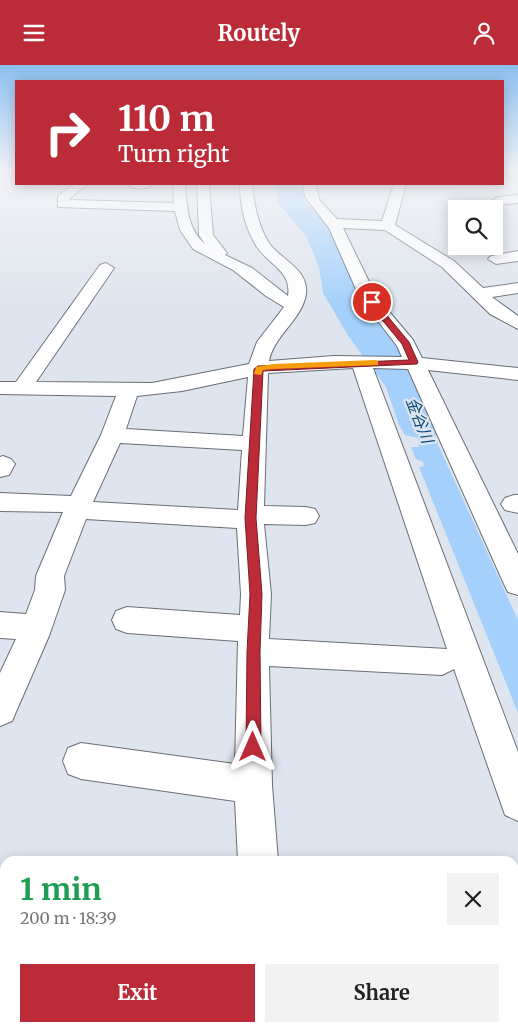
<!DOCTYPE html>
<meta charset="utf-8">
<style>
:root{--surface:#fff;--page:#f2f2f2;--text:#222;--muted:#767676;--accent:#bc2c38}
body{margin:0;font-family:Merriweather,"Noto Sans JP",serif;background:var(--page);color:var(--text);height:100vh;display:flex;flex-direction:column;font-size:19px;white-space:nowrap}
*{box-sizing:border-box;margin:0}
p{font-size:16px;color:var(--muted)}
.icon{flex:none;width:28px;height:28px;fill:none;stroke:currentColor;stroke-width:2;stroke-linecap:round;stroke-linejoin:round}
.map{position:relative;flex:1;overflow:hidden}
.drawer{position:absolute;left:0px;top:791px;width:519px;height:176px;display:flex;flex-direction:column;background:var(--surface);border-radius:15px 15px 0 0;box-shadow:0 2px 12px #0003}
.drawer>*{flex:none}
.banner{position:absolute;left:15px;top:15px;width:489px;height:105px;border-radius:0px;box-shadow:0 2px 12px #0003;background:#bc2c38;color:#fff;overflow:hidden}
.buttons{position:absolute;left:448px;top:135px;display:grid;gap:10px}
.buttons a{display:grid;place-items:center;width:55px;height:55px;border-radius:0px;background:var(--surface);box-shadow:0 2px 12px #0003;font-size:25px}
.pin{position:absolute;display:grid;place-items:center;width:42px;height:42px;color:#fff;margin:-21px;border:2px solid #fff;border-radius:50%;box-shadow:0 1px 5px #0007}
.me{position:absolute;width:55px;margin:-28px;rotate:0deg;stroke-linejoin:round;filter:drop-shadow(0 0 4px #0008)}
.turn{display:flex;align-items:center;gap:18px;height:105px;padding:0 20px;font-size:22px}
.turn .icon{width:65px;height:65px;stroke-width:2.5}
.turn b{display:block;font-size:35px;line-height:42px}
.round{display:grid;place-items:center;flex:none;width:52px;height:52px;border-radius:0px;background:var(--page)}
.summary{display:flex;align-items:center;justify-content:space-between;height:85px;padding:0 20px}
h1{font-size:30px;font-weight:700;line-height:38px;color:#1e9e55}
.button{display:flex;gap:10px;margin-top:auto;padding:10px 20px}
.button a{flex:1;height:58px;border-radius:0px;background:var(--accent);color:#fff;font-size:20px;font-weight:700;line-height:58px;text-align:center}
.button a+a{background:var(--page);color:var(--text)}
header{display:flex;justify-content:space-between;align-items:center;height:65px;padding:0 20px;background:var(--accent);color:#fff;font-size:22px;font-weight:700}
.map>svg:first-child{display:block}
</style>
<header><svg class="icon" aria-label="menu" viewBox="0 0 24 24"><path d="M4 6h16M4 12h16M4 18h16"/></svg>Routely<svg class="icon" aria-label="person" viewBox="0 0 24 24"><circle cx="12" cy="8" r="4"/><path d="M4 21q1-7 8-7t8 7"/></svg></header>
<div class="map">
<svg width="518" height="967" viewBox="0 0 518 967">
<rect width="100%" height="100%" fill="#dfe5ee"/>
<!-- water -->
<path fill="#a4d0fb" d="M 400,302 L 416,331 L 518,555 L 518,648 L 419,402 L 424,401 L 423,397 L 416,394 L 411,382 L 419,382 L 414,344 L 404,320 L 382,303 Z"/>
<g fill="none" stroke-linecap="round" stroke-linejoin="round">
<!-- river -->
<path fill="#a4d0fb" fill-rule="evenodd" d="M 277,119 L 303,119 L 304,135 L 335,169 L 351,202 L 359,228 L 383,264 L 429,321 L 445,360 L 439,370 L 422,374 L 405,370 L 399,360 L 386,322 L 349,272 L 323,228 L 319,202 L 306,171 L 277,137 Z"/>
<!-- minor casing -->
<g stroke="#696e76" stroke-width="2">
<path id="minor" d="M 74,119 L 88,119 L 70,133 L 70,135 L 174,138 L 173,119 L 185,119 C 187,140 187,164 205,179 L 199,170 L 197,119 L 209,119 L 213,170 L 227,188 L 225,190 L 252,203 L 288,231 C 292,206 269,200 257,182 C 245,163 240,141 240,119 L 252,119 C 254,139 258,161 269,178 C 281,195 309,204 306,229 C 302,255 274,270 269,296 L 334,291 L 402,292 L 397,281 L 359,231 L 329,163 L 305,132 L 303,119 L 315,119 L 320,136 L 337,154 L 382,156 L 394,119 L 406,119 L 395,160 L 454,196 L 483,223 L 518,218 L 518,228 L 492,232 L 518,251 L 518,264 L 490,249 L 442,202 L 385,165 L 343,163 L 376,231 L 413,275 L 422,293 L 518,303 L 518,315 L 428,305 L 518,489 L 518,530 L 508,527 L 504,519 L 408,304 L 373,303 L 518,687 L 518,756 L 505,750 L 454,604 L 442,610 L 269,601 L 272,720 L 278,796 L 238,796 L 235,736 L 81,714 L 68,709 L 63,696 L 68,683 L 81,678 L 235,699 L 238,576 L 127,568 L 116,564 L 112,555 L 116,546 L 127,542 L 240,550 L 241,529 L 237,463 L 86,454 L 64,511 L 65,525 L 49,571 L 12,656 L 0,661 L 0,608 L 16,574 L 0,573 L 0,547 L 26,549 L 35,525 L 36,511 L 63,447 L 0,446 L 0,428 L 71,431 L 101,370 L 116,331 L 0,329 L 0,317 L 16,317 L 100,200 L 106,198 L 114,203 L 36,317 L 152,318 L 249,299 L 257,277 L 284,242 L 266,231 L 233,205 L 193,184 L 180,165 L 175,146 L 58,142 L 58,131 ZM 353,303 L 447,584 L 269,574 L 271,529 L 264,459 L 306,460 L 315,458 L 319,451 L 315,444 L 306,442 L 264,441 L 268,308 ZM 248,312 L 243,371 L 126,364 L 137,331 L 182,326 ZM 120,378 L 242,385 L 238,445 L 93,437 Z
M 128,119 L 152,119 C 147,125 133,125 128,119 Z
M 518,130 L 518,138 L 498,140 L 491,136 L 498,132 Z
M 518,186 L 518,196 L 496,199 L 488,194 L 491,191 Z
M 3,391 L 11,394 L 15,399 L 9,410 L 0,412 L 0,392 Z
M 514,430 L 518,430 L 518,448 L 505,445 L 501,439 L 505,433 Z
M 514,809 L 518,809 L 518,851 L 514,851 Z
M 5,962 L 53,962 L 51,967 L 3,967 Z
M 230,962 L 278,962 L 278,967 L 230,967 Z"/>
</g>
<!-- minor -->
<use href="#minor" fill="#fff" fill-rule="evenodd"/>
</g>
<!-- sky -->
<linearGradient id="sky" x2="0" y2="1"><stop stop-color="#8dbff0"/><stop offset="0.44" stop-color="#f1f3f7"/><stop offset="1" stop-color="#f1f3f7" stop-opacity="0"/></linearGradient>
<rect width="518" height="242" fill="url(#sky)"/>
<!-- route -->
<path fill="#bc2c38" stroke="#7a1d24" d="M 369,236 L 375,236 L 409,277 L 418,297 L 417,299 L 263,306 L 256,453 L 262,529 L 260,587 L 261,682 L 259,687 L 253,689 L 248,687 L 246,682 L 247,587 L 250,529 L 245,453 L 254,304 L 258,301 L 409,295 L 402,279 L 369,239 Z"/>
<!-- slow -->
<path fill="#f59e0b" d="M 375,295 L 378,296 L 378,300 L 273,304 L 263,305 L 261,310 L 254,309 L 256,302 L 273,299 Z"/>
<g text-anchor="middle" stroke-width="4.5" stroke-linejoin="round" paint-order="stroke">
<!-- water labels -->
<g font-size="16" font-style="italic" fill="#0a4a7a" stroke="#dfe5ee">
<text transform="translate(420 355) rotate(69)" y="6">金谷川</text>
</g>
</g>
</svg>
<div class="buttons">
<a><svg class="icon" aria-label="search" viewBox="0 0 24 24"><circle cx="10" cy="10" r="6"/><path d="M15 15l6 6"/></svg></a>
</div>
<div class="pin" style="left:372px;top:237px;background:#d93025"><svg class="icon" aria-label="arrive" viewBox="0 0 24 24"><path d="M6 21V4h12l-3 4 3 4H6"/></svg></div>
<svg class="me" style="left:253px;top:682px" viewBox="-20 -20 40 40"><path d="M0-17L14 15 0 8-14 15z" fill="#bc2c38" stroke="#fff" stroke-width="4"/></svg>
<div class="banner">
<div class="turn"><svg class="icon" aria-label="right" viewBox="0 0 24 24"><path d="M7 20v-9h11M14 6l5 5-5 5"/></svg><div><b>110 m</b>Turn right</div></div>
</div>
<section class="drawer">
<div class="summary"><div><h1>1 min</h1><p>200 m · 18:39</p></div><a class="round"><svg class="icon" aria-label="close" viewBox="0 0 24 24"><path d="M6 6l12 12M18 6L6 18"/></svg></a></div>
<div class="button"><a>Exit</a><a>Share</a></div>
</section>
</div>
